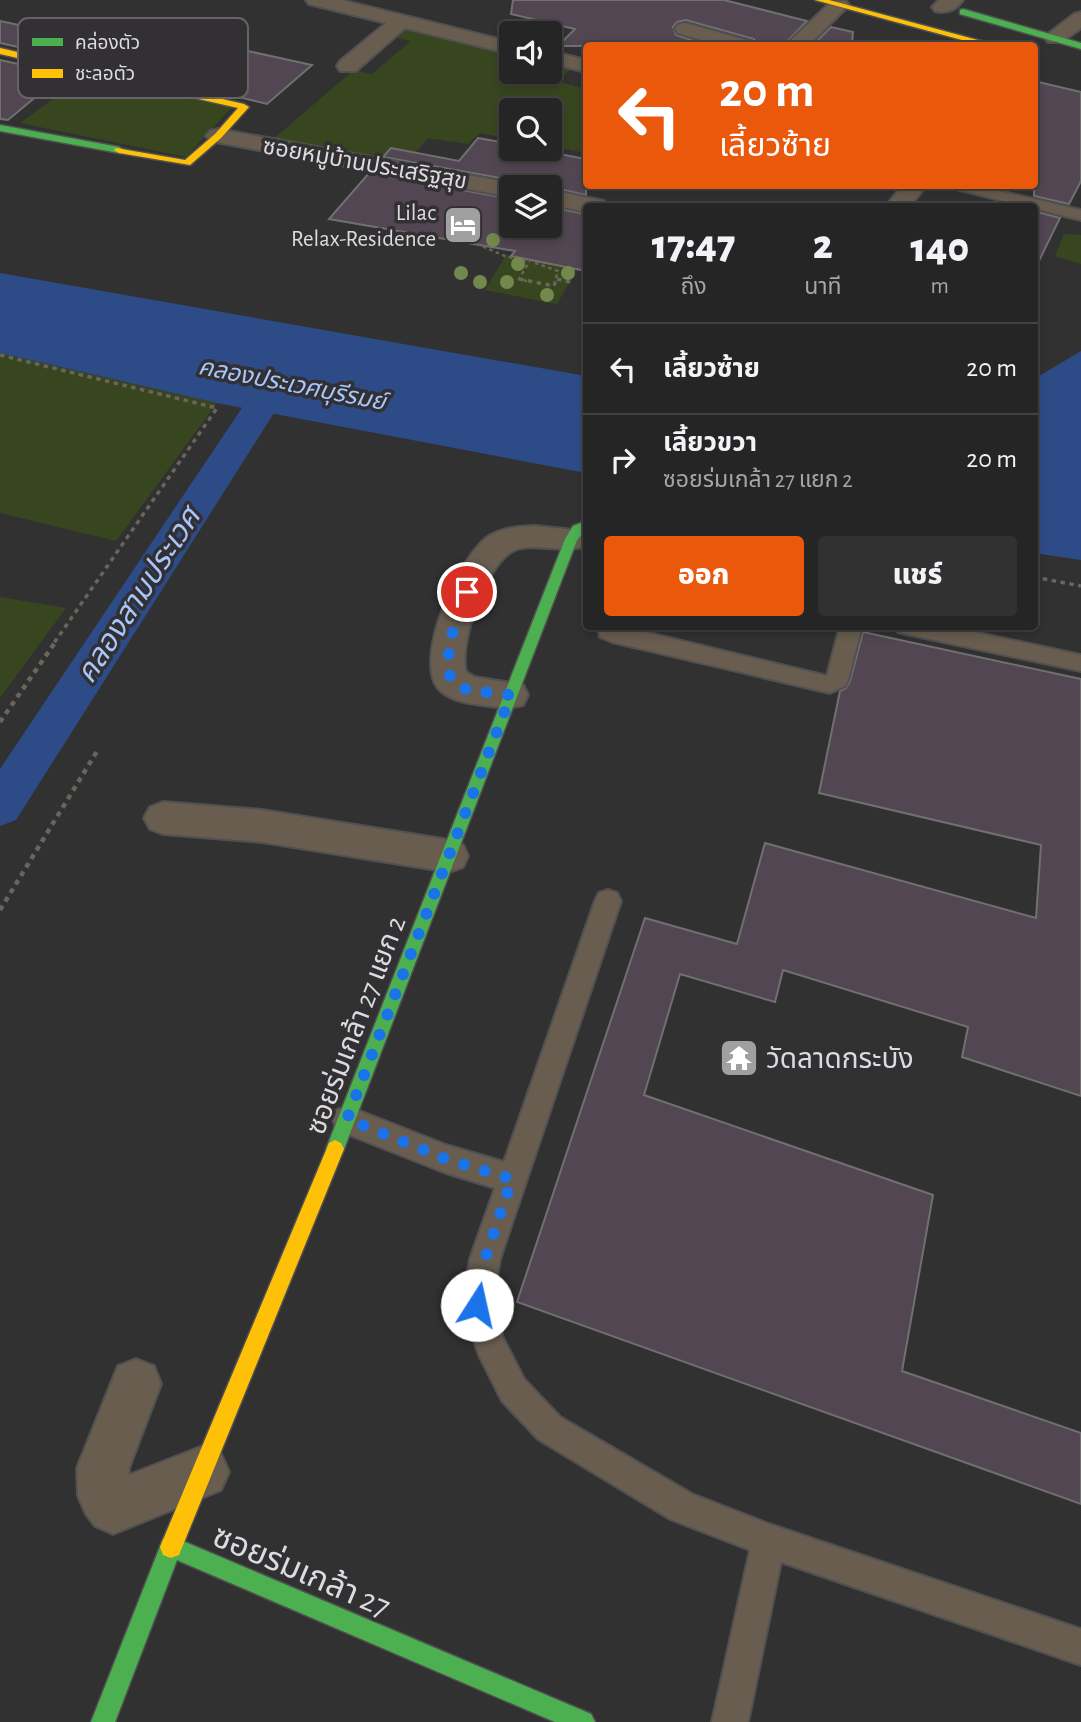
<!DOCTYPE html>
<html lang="th">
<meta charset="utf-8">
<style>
:root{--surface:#262526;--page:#323132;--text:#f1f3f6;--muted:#a4a5a7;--line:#424243;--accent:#ea580c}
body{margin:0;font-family:"Alegreya Sans","Noto Sans Thai",sans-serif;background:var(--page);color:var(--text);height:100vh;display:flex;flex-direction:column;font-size:26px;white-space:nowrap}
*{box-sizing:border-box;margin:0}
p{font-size:23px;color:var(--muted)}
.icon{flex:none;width:38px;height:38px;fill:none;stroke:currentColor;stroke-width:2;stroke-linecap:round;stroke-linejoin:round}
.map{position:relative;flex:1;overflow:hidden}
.panel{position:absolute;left:583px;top:203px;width:455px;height:427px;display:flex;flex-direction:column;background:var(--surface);border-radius:7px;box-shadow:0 4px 10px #0003,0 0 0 2px var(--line)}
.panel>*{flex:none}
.banner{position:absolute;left:583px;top:42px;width:455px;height:147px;border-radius:7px;box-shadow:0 4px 10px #0003,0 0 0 2px var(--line);background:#ea580c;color:#fff;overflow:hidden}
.controls{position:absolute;left:499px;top:21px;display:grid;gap:14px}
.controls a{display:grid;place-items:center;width:63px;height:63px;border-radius:7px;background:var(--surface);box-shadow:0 4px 10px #0003,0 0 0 2px var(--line);font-size:35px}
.pin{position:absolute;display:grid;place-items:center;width:60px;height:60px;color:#fff;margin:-30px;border:4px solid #fff;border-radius:50%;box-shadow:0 2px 7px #0007}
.me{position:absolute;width:77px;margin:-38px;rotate:10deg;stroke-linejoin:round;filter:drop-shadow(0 0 5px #0008)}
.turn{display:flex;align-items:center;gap:24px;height:147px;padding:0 21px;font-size:32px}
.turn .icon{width:91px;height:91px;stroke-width:2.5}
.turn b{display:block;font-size:49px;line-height:60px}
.eta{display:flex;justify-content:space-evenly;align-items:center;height:119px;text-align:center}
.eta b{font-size:42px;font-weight:800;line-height:49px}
.action{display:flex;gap:14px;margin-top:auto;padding:14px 21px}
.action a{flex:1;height:80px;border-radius:7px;background:var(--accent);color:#fff;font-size:28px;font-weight:800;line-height:80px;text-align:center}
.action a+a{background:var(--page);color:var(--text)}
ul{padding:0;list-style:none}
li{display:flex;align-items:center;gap:21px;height:91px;padding:0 21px;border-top:2px solid var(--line)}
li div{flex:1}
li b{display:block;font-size:26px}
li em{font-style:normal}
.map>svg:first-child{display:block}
</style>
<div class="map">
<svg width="1081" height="1722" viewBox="0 0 1081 1722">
<rect width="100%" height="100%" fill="#323132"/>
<!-- green -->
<path fill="#38461f" d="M 405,26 L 511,52 L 511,72 L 550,72 L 550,62 L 572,67 L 559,82 L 586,89 L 586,153 L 550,146 L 550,110 L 511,110 L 511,139 L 480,133 L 468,144 L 428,138 L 404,166 L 271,141 L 354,70 L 372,74 L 411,41 L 394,37 Z
M 81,79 L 232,107 L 186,157 L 20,123 Z
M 1064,234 L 1081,235 L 1081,264 L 1055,256 Z
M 506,255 L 510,256 L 576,270 L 557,304 L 485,290 Z
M 0,353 L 217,403 L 116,541 L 0,513 Z
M 0,597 L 66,608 L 0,698 Z"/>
<!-- water -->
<path fill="#2d4c87" d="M 0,273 L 586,376 L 586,473 L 217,403 L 0,353 Z
M 1081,351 L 1081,560 L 1034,553 L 1034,379 Z"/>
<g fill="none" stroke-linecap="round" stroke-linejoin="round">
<!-- canal -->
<path fill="#2d4c87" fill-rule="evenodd" d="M 276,372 L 288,375 L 293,383 L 16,820 L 0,826 L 0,769 L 264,375 Z"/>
</g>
<!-- building -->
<path fill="#514651" stroke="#717071" stroke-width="2" d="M 513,0 L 724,0 L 807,21 L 783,46 L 758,46 L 754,39 L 686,20 L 677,22 L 673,27 L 676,35 L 710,46 L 558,46 L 575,29 L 511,14 Z
M 0,21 L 103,43 L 81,61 L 0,43 Z
M 831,27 L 853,32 L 852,46 L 812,46 Z
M 234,48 L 312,65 L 267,104 L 190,85 Z
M 0,60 L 63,74 L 8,120 L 0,119 Z
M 1034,81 L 1081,92 L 1081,181 L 1069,204 L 1034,196 Z
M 478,138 L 511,144 L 511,149 L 534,149 L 586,159 L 586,195 L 550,187 L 524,187 L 511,180 L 383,157 L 391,148 L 459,161 Z
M 369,173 L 511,199 L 511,226 L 550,226 L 550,207 L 586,214 L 586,271 L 511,256 L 515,251 L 329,219 Z
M 1034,211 L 1060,218 L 1034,271 Z
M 863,632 L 1081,679 L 1081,1096 L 962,1057 L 968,1027 L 783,970 L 775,1002 L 680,974 L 644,1095 L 933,1195 L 902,1371 L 1081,1433 L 1081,1504 L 517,1302 L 645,918 L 737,944 L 765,843 L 1036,918 L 1041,845 L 819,793 L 840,691 L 846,688 L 850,681 Z"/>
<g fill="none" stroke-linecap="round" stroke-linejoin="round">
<!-- lane casing -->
<g stroke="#515051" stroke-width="4">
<path id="lane" d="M 954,186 L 978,186 L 1081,210 L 1081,220 L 956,189 Z
M 598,626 L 620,626 L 827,676 L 840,626 L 862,626 L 848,680 L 845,686 L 830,693 L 612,642 L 600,637 Z
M 896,626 L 946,626 L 1081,655 L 1081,671 L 906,634 L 898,632 Z
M 608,890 L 617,893 L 621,901 L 500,1259 L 492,1305 L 503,1338 L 524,1379 L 560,1417 L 692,1494 L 769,1524 L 1081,1629 L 1081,1665 L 781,1562 L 748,1722 L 712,1722 L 750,1550 L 670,1519 L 538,1439 L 502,1401 L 479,1355 L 462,1305 L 470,1259 L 495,1188 L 446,1173 L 337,1130 L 333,1120 L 337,1110 L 347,1106 L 446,1145 L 504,1162 L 595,901 L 599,893 Z"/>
</g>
<!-- street casing -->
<g stroke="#515051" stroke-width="4">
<path id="street" d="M 306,0 L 341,0 L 511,42 L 511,54 L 405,28 L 356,71 L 340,71 L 337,66 L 340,61 L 386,23 L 309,4 Z
M 939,0 L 963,0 C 956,10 946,14 935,11 L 932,7 Z
M 832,1 L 846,1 L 849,5 L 808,46 L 785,46 Z
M 1081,12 L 1081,28 L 1062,42 L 1048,42 L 1045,38 L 1048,34 L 1074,14 Z
M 685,23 L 753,42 L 756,46 L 721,46 L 678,33 L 675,29 L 678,25 Z
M 550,51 L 586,60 L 586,72 L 550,63 Z
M 218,129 L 511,183 L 521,187 L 511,187 L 511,197 L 210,141 L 206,136 L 210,131 Z
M 902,186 L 926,186 L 910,206 L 886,206 Z
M 550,190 L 604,201 L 607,206 L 586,206 L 586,212 L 550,204 Z
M 536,526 L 582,531 L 586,540 L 582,547 C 561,553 530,542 513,551 C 486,564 458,645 466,672 L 474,677 L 523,685 L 528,695 L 523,705 C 509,709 496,707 481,705 C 466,703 447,700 437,687 C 415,655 459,556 489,536 C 502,528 520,526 536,526 Z
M 163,802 L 262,810 L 449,840 L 463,845 L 468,856 L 463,867 L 449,872 L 262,842 L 163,834 L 150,829 L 144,818 L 150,807 Z
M 136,1359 L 154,1366 L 161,1384 L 129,1468 L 129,1475 L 203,1446 L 221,1454 L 229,1472 L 221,1490 L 113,1534 L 95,1526 L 86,1514 L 78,1496 L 77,1468 L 118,1366 Z"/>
</g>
<!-- fast casing -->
<g stroke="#515051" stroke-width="3">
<path id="fast" d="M 963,9 L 1081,43 L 1081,49 L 960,14 L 960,10 Z
M 0,125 L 119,147 L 124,150 L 119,153 L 0,131 Z
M 586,521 L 586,530 L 577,540 L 344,1149 L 341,1155 L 335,1158 L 329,1155 L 326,1149 L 565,539 L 573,526 Z
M 171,1536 L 591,1714 L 595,1722 L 555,1722 L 177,1560 L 115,1722 L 91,1722 L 163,1539 Z"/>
</g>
<!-- slow casing -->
<g stroke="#515051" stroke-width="3">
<path id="slow" d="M 815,0 L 829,0 L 1000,46 L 984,46 Z
M 0,48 L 244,104 L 249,107 L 221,138 L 190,165 L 119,153 L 114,150 L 116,148 L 185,160 L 215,134 L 238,108 L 0,54 Z
M 335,1140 L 341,1143 L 344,1149 L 179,1555 L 171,1558 L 163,1555 L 160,1547 L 329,1143 Z"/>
</g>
<!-- path-far2 -->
<path stroke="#6a645c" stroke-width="2.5" stroke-dasharray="3.5 3.5" stroke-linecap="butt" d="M 480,237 L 477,244 L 505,256 L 530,262
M 535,263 L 558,271 L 555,281
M 557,279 L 564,281
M 527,281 L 519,279 L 529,262"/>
<!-- path-far1 -->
<path stroke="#6a645c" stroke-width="3.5" stroke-dasharray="4.5 4.5" stroke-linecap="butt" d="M 519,279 L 554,286 L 556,279
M 557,279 L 574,283
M 0,355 L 217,408 L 54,643
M 1034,577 L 1081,586"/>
<!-- path -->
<path stroke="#6a645c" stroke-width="4.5" stroke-dasharray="5 5" stroke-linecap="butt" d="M 0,722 L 56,641
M 0,910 L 99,748"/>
<!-- lane -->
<use href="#lane" fill="#685d4f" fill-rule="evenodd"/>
<!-- street -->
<use href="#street" fill="#685d4f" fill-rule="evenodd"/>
<!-- fast -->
<use href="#fast" fill="#4caf50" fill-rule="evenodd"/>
<!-- slow -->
<use href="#slow" fill="#ffc107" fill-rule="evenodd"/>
</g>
<!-- trees -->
<g fill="#73884d">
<circle cx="493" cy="240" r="7"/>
<circle cx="518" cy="264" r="7"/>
<circle cx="461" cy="273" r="7"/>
<circle cx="568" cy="273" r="7"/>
<circle cx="480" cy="282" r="7"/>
<circle cx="507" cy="282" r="7"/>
<circle cx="547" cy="295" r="7"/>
</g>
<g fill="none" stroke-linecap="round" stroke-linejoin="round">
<!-- route -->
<path stroke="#1a73e8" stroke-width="12" stroke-dasharray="0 21.6" d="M 467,592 C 456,618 443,652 451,680 L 467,690 L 511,695 L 347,1119 L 446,1159 L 512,1179 L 485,1259 L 477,1305"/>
</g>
<!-- icons -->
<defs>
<g id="hotel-square" transform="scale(2.0125)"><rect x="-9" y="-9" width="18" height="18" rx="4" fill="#a0a0a1" stroke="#323033"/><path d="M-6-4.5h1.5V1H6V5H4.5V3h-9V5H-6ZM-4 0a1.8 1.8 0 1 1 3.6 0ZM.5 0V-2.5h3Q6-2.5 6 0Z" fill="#fff"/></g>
<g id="temple-square" transform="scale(2.0125)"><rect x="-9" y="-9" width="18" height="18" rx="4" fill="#a0a0a1" stroke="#323033"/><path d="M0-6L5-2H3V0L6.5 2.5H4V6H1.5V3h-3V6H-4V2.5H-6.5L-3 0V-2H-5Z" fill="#fff"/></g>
</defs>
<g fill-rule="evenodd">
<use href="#hotel-square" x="463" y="225"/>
<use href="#temple-square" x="739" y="1058"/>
</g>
<g text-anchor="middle" stroke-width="7" stroke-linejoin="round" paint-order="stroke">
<!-- far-street labels -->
<g font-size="23" fill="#dcdbdd" stroke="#323033">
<text transform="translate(365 163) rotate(10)" y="8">ซอยหมู่บ้านประเสริฐสุข</text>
</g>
<!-- far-poi labels -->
<g font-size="23" fill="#dcdbdd" stroke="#323033" text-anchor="end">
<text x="436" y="220">Lilac<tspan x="436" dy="26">Relax-Residence</tspan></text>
</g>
<!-- far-water labels -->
<g font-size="24" font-style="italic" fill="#a6c6fd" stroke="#323033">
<text transform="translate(292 384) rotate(11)" y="8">คลองประเวศบุรีรมย์</text>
</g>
<!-- street labels -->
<g font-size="28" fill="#dcdbdd" stroke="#323033">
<text transform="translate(355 1025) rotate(-69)" y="10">ซอยร่มเกล้า 27 แยก 2</text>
</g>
<!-- poi labels -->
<g font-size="28" fill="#dcdbdd" stroke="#323033" text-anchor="start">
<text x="766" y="1068">วัดลาดกระบัง</text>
</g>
<!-- water labels -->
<g font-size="30" font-style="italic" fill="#a6c6fd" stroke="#323033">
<text transform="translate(138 595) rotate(-57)" y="10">คลองสามประเวศ</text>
</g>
<!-- near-street labels -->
<g font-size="33" fill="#dcdbdd" stroke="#323033">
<text transform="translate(302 1570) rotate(23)" y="12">ซอยร่มเกล้า 27</text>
</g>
</g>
<!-- legend -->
<rect x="18" y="18" width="230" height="80" rx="10" fill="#323033" stroke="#656366" stroke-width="2"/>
<rect x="32" y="38" width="31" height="8" fill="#4caf50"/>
<rect x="32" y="69" width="31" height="9" fill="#ffc107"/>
<g font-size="19" fill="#dcdbdd">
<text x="75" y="49">คล่องตัว</text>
<text x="75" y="80">ชะลอตัว</text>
</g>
</svg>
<div class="controls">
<a><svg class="icon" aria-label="sound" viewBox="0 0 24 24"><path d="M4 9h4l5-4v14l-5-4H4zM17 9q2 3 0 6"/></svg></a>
<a><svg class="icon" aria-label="search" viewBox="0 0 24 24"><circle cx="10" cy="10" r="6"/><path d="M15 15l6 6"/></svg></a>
<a><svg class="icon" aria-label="layers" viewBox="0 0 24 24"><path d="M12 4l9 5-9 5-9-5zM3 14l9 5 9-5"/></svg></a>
</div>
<div class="pin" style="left:467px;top:592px;background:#d93025"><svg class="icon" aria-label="arrive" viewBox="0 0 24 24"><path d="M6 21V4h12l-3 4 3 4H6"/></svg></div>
<svg class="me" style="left:477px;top:1305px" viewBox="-20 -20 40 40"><circle r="19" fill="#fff"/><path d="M0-13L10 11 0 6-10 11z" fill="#1a73e8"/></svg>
<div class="banner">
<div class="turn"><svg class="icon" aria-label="left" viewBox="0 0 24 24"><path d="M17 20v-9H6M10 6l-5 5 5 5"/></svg><div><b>20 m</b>เลี้ยวซ้าย</div></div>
</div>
<section class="panel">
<div class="eta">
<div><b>17:47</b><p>ถึง</p></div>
<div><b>2</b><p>นาที</p></div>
<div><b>140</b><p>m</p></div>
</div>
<ul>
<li><svg class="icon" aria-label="left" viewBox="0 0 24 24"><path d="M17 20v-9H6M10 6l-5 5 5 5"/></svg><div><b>เลี้ยวซ้าย</b></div><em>20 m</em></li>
<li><svg class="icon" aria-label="right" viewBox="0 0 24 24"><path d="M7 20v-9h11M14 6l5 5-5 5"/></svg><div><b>เลี้ยวขวา</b><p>ซอยร่มเกล้า 27 แยก 2</p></div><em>20 m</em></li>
</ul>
<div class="action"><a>ออก</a><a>แชร์</a></div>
</section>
</div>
